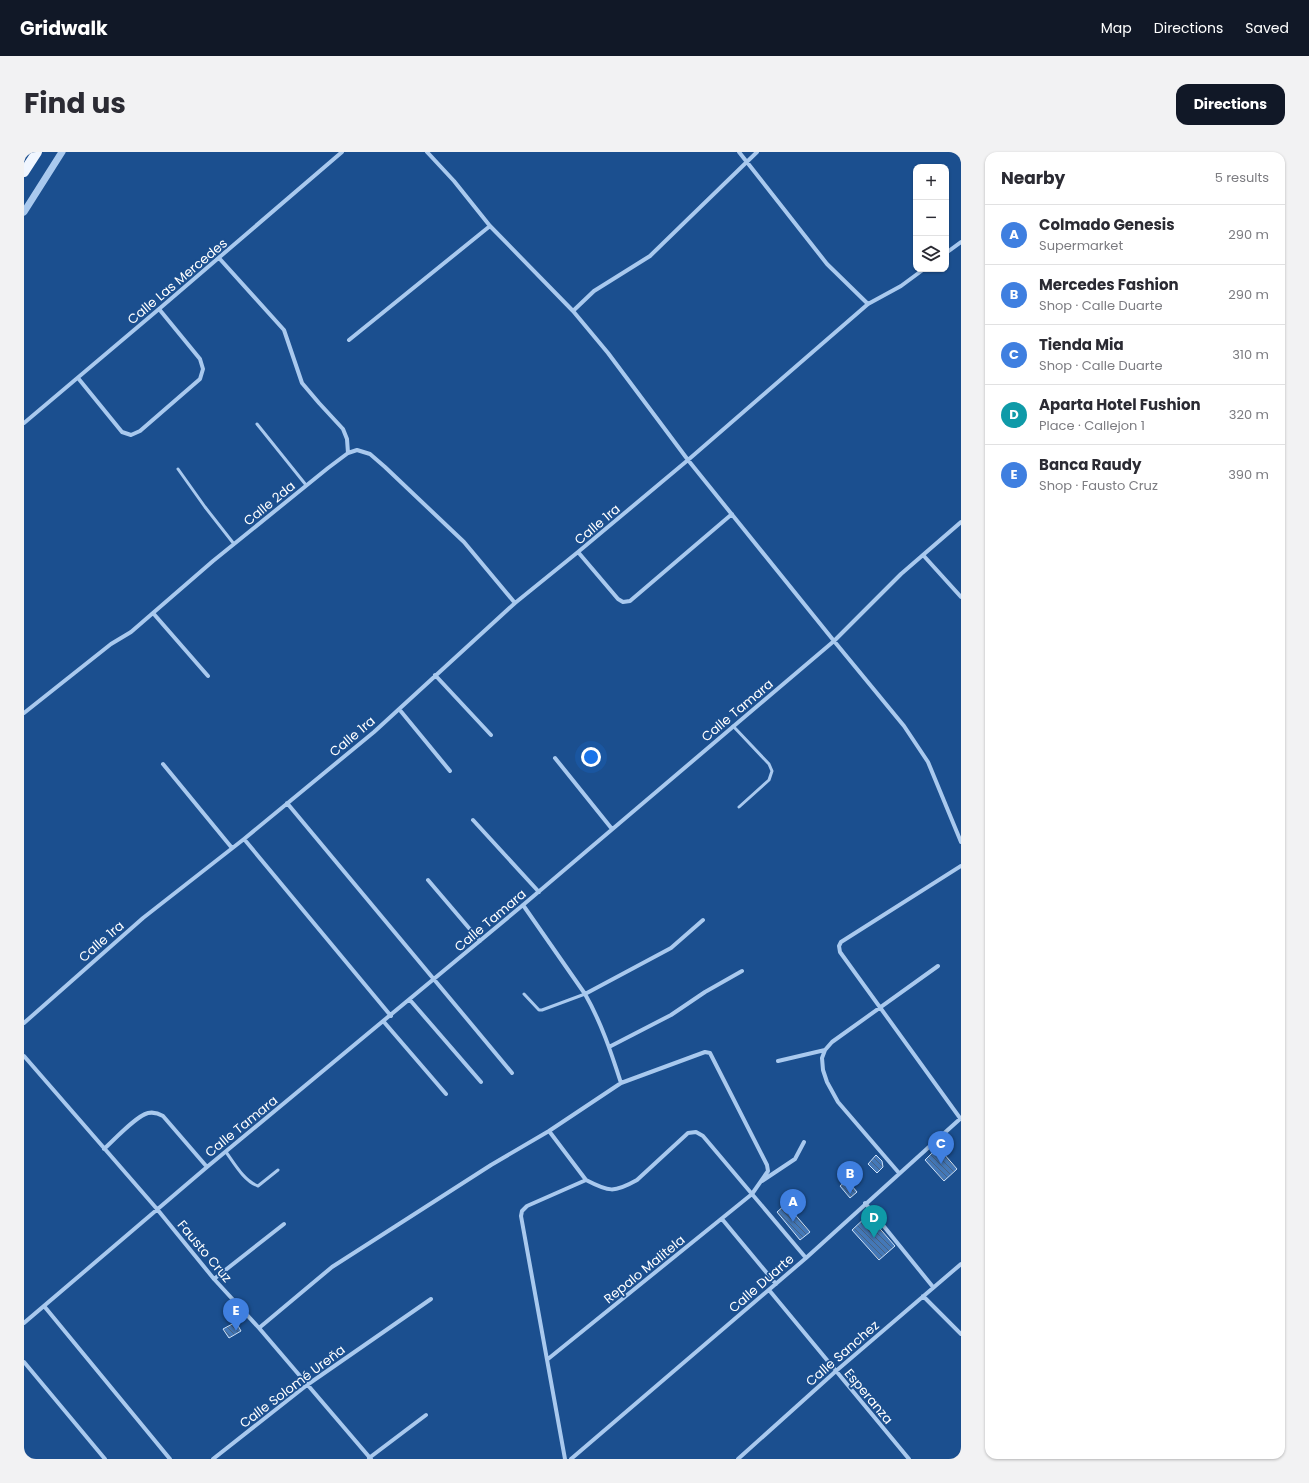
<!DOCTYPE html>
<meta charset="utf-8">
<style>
:root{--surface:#fff;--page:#f2f2f3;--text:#2b2b33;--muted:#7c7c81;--line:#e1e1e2;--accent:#111827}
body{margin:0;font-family:Poppins,sans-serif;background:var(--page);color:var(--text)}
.controls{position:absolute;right:12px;top:12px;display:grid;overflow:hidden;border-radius:8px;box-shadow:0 1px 3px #0004}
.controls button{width:36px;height:36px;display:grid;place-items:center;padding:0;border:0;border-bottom:1px solid var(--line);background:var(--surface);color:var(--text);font:20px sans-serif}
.you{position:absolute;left:567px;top:605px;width:14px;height:14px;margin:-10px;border:3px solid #fff;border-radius:50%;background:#1a73e8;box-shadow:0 0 0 6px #1a73e833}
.badge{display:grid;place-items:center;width:26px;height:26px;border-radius:50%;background:var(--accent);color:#fff;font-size:13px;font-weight:700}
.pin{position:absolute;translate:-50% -33px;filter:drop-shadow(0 1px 2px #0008)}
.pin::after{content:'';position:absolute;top:21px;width:14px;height:12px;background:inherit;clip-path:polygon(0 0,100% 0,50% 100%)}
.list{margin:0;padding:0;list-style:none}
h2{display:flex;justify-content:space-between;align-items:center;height:52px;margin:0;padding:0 16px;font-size:17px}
h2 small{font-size:13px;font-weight:400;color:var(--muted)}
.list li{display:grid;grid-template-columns:26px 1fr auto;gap:12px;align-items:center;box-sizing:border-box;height:60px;padding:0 16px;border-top:1px solid var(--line)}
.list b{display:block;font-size:15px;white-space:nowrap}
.list p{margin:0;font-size:13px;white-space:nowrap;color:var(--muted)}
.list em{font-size:13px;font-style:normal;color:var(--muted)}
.icon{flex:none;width:22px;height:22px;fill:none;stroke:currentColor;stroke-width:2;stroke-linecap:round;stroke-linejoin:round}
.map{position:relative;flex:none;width:937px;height:1307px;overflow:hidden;border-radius:12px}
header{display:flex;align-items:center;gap:24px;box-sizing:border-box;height:56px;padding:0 20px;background:var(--accent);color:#fff}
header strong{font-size:19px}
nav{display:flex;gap:22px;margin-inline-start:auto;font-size:14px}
.intro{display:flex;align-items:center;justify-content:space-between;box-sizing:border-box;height:96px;padding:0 24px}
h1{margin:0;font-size:28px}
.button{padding:10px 18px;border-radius:12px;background:var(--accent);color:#fff;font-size:14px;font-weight:700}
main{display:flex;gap:24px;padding:0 24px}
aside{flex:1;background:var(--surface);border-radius:12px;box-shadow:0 1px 3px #0004}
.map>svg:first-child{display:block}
.building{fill:url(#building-back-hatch);stroke:#cfe3fa}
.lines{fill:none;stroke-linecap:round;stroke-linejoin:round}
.service{stroke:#a9c9ee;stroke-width:3}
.minor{stroke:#a9c9ee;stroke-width:4}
.tertiary{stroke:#a9c9ee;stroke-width:7}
.primary{stroke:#f0f6ff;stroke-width:10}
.labels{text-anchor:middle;stroke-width:3.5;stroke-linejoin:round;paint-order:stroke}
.street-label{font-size:13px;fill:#fff;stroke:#1b4f8f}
</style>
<header>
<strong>Gridwalk</strong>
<nav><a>Map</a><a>Directions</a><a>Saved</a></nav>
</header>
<div class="intro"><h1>Find us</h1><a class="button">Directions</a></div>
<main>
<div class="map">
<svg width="937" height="1307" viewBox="0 0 937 1307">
<defs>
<pattern id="building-back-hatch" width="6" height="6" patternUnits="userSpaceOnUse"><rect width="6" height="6" fill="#4478b7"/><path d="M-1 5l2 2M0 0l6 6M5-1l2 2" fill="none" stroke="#486282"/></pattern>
</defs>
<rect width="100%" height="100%" fill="#1b4f8f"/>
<path class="building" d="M 914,995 L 933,1017 L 920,1029 L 901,1008 Z
M 852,1003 L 858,1009 L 859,1015 L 853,1021 L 844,1012 Z
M 823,1028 L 833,1040 L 826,1046 L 816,1034 Z
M 762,1052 L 786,1080 L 776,1088 L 753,1060 Z
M 844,1063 L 871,1094 L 855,1108 L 828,1078 Z
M 212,1170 L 217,1179 L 205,1186 L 199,1177 Z"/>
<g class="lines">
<path class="service" d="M 233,272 L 282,333
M 154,317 L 181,355 L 210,392
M 709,574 L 745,612 L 748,619 L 745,628 L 715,655
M 500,842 L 515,858 L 518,858 L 561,842
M 202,1000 C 210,1011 220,1029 234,1034 L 254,1018"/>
<path class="minor" d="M 403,0 L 430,29 L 466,74 L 549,159 L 584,201 L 664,308 L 810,489 L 880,574 L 904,610 L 937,690
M 715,0 L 803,112 L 844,152
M 935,0 L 937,4
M 922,101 L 937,90
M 195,106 L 260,178 L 278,231 L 295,251 L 319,277 L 323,287 L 324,301
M 549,159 L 570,139 L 626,104 L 733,0
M 325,188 L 466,74
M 54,226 L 98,280 L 107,283 L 116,279 L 176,227 L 179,217 L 176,207 L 135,157
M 0,271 L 135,157 L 318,0
M 554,400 L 594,447 L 599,450 L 606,449 L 708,362
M 899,403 L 937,445
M 129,461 L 184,524
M 411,523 L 467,583
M 375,557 L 426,619
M 0,561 L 87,492 L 107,480 L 189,409 L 304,316 L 324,301 L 333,298 L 346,302 L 361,315 L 440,390 L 491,451
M 531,606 L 588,677
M 139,612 L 208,696
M 263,651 L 488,921
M 449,668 L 515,740
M 220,687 L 367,864
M 404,728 L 456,789
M 499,753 L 561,842 C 577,870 587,900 597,931
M 561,842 L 647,796 L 679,768
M 386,848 L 457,930
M 360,870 L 422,942
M 0,871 L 119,766 L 220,687 L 350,580 L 491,451 L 554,400 L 664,308 L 844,152 L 877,134 L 900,117
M 585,895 L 647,863 L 681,840 L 718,819
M 0,904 L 133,1057 L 190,1127 L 235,1176 L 347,1307
M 754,909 L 801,898
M 936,966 L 816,800 L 815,794 L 817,790 L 937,714
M 525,979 L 562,1028
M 80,997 C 90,988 112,964 124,961 C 129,960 134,961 139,964 L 183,1015
M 875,1021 L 814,950 L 803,930 L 799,918 L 798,906 L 801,898 L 808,890 L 914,814
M 738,1029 L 771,1007 L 780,990
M 841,1051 L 909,1135
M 698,1067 L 752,1132
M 190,1127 L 260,1072
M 745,1138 L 885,1307
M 899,1144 L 937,1182
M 20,1154 L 146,1307
M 0,1171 L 183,1015 L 499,753 L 810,489 L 877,422 L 937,370
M 235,1176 L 308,1115 L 467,1013 L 525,979 L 597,931 L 681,900 L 686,901 L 743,1013 L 744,1019 L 728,1042 L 524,1207
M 0,1210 L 81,1307
M 345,1306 L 402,1263
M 189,1307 L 283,1233 L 407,1147
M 541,1307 L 497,1064 L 498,1059 L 503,1054 L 562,1028 C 585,1040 590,1041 613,1028 L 664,981 L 672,980 L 679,984 L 782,1106
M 547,1307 L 782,1106 L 937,966
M 714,1307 L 812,1219 L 937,1112"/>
<path class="tertiary" d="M 0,60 L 38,0"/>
<path class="primary" d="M 0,20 L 13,0"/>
</g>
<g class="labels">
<g class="street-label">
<text transform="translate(153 129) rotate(-40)" y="5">Calle Las Mercedes</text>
<text transform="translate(245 351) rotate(-39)" y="5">Calle 2da</text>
<text transform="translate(573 372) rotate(-40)" y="5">Calle 1ra</text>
<text transform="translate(713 558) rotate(-40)" y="5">Calle Tamara</text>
<text transform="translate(328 584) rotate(-40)" y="5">Calle 1ra</text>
<text transform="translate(466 768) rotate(-40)" y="5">Calle Tamara</text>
<text transform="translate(77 789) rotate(-41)" y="5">Calle 1ra</text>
<text transform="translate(217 974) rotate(-39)" y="5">Calle Tamara</text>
<text transform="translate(181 1099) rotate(50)" y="5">Fausto Cruz</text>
<text transform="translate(620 1117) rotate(-39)" y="5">Repalo Malitela</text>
<text transform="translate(737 1131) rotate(-41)" y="5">Calle Duarte</text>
<text transform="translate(818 1201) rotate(-41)" y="5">Calle Sanchez</text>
<text transform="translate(268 1234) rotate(-37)" y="5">Calle Solomé Ureña</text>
<text transform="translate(845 1244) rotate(50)" y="5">Esperanza</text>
</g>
</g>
</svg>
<div class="controls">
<button>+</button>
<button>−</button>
<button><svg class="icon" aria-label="layers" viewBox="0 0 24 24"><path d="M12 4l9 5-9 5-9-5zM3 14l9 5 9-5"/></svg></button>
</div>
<div class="you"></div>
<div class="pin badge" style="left:769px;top:1070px;background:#3f7fe0">A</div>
<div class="pin badge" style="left:826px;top:1042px;background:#3f7fe0">B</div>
<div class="pin badge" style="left:917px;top:1012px;background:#3f7fe0">C</div>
<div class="pin badge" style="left:850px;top:1086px;background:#0f9aa8">D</div>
<div class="pin badge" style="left:212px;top:1179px;background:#3f7fe0">E</div>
</div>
<aside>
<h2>Nearby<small>5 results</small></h2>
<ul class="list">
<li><span class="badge" style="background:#3f7fe0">A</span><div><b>Colmado Genesis</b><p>Supermarket</p></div><em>290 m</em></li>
<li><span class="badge" style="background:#3f7fe0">B</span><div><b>Mercedes Fashion</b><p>Shop · Calle Duarte</p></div><em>290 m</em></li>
<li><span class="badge" style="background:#3f7fe0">C</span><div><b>Tienda Mia</b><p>Shop · Calle Duarte</p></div><em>310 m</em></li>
<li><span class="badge" style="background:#0f9aa8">D</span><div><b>Aparta Hotel Fushion</b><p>Place · Callejon 1</p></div><em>320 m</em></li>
<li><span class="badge" style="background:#3f7fe0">E</span><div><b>Banca Raudy</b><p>Shop · Fausto Cruz</p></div><em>390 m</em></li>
</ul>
</aside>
</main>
